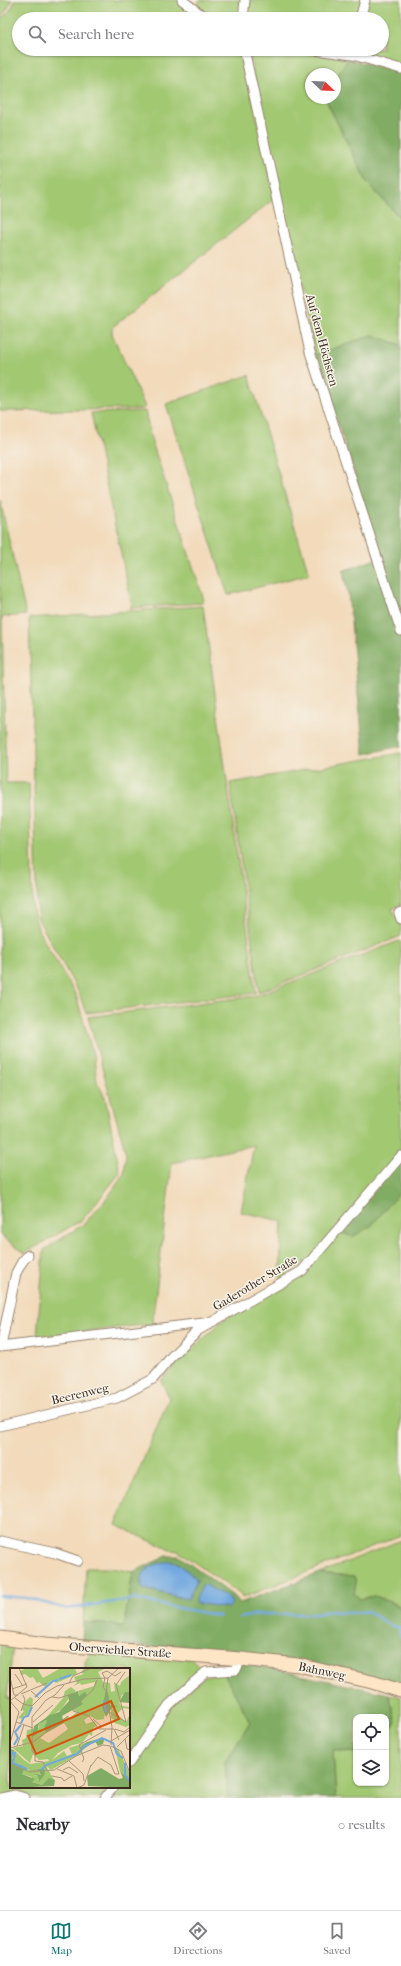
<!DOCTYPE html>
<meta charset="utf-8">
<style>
:root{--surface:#fff;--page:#f7f7f7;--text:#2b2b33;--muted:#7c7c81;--line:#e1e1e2;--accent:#0f766e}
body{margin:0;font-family:"IM FELL French Canon",serif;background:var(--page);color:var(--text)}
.controls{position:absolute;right:12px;bottom:12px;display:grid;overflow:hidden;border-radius:8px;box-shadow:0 1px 3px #0004}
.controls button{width:36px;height:36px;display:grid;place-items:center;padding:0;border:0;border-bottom:1px solid var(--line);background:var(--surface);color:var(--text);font:20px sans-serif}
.compass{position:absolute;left:305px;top:68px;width:36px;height:36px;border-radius:50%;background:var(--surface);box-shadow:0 1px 3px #0004;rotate:113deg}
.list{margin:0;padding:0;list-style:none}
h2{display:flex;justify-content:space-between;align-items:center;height:52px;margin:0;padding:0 16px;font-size:17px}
h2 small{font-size:13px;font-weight:400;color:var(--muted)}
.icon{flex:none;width:22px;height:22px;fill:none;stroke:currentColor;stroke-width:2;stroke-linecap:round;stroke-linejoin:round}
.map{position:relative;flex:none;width:401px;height:1798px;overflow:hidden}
.search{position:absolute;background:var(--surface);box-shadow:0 1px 3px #0004;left:12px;right:12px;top:12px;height:44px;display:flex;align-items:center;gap:10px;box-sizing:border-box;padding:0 14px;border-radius:22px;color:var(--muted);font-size:15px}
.sheet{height:112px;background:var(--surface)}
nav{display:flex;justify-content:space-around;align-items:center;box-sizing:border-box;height:56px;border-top:1px solid var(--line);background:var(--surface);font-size:11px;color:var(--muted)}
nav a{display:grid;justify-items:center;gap:2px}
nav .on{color:var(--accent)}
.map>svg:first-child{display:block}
.green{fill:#a2c872;stroke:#6e7948}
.forest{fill:#81ac64;stroke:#5e6b41;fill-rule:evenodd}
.water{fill:#72a8e0;stroke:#56697f}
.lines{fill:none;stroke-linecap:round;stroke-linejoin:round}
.stream{stroke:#72a8e0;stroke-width:2.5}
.minor-casing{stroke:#96826c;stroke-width:11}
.secondary-casing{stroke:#96826c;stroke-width:15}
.minor{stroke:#fff;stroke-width:9}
.secondary{stroke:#fde5c5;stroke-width:13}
.labels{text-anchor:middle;stroke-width:3;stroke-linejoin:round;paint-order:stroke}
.street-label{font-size:12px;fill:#3b2a1e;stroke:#f7f3e8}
.inset-river{fill:none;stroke:#72a8e0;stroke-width:2}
.inset-road{fill:none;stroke:#a9947c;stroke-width:1}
.view{fill:#d7540e;fill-opacity:0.15;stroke:#d7540e;stroke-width:2}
.inset-edge{fill:none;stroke:#3b2a1e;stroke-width:2}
</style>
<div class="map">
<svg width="401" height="1798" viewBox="0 0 401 1798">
<rect width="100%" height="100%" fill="#f7f3e8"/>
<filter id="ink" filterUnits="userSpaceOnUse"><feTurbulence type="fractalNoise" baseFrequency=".025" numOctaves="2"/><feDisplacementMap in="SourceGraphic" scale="8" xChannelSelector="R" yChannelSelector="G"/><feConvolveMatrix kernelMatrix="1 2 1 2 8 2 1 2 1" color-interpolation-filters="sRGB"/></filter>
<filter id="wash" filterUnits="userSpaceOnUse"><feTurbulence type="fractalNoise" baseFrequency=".012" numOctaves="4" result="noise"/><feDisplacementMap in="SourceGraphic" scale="16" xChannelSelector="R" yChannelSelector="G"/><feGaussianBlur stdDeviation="0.9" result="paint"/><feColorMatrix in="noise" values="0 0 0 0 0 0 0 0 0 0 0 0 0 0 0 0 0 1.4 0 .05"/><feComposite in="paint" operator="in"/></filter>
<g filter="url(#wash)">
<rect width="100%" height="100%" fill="#f2daba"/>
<path class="green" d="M 0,0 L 12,0 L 6,11 L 0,16 Z
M 15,0 L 177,0 L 204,19 L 19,19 L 19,49 L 241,49 L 275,198 L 115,325 L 112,330 L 112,334 L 145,407 L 141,409 L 0,411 L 0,18 C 8,14 12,9 15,0 Z
M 199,0 L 243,0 L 241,19 L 213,19 L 198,9 Z
M 247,0 L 362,0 L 358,19 L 245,19 Z
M 367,0 L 401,0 L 401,67 L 356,54 L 357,49 L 382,49 L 382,19 L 363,19 Z
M 248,49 L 281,49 L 348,59 L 335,79 L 335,74 L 311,74 L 311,98 L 325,98 L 368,184 L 401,219 L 401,345 L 373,335 L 315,355 Z
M 249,375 L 309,574 L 228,595 L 166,404 Z
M 145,411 L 151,439 L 204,600 L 200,603 L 130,608 L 132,605 L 91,413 Z
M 0,500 L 26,615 L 2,617 L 6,783 L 29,783 L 33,911 L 39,932 L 76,995 L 94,1058 L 97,1082 L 105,1097 L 120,1173 L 82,1220 L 25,1253 L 0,1235 Z
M 203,606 L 256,993 L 86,1013 L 79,993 L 38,919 L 29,618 Z
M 401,753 L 401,904 L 392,909 L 401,926 L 401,936 L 259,992 L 230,783 Z
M 399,941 L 401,942 L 401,1151 L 310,1258 L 282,1279 L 280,1278 L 282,1221 L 241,1212 L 254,1145 L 172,1163 L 152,1324 L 37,1337 L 44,1250 L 84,1224 L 108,1197 L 124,1174 L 126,1153 L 88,1017 L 255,996 Z
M 401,1191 L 401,1535 L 242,1598 L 241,1595 L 178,1551 L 170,1550 L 116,1525 L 169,1398 L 161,1380 L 223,1320 L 285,1285 L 340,1232 L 393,1200 Z
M 401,1540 L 401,1610 L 398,1605 L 374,1596 L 360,1599 L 354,1594 L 356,1582 L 354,1576 L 320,1573 Z
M 86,1568 L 111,1568 L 133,1572 L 124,1626 L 83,1622 Z
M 0,1643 L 13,1646 L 7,1698 L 11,1699 L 11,1787 L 111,1787 L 101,1798 L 31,1798 L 18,1794 L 0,1796 Z
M 90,1653 L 193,1659 L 201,1668 L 170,1700 L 129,1761 L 129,1669 L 85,1669 L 85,1662 Z
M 224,1673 L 250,1722 L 225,1762 L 228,1798 L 109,1798 L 115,1787 L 129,1787 L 129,1767 L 167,1711 L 205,1676 Z
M 389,1694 L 401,1697 L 401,1798 L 336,1798 L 333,1750 L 356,1753 L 356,1783 L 386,1783 L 386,1735 L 396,1722 Z"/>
<path class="forest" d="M 348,59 L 401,72 L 401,219 L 368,184 L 325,98 L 335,98 L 335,79 Z
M 373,335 L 401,345 L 401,746 L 364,754 L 348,593 L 343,571 L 376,559 L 355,475 L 315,355 Z
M 401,1160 L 401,1191 L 372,1225 L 353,1237 L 340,1232 Z
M 167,1556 L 179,1556 L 236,1598 L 240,1603 L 320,1573 L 354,1576 L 356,1582 L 354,1594 L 360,1599 L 374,1596 L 398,1605 L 401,1610 L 401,1684 L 309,1662 L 82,1641 L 83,1622 L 124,1626 L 133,1572 ZM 178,1563 L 197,1579 L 188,1599 L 144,1589 Z
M 244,1663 L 389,1694 L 396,1722 L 386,1735 L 386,1717 L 356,1717 L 356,1753 L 333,1750 L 336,1798 L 228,1798 L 225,1762 L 250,1722 L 224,1673 Z"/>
<path class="water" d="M 172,1561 L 178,1563 L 197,1579 L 188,1599 L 144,1589 L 141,1584 C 142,1566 156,1563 172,1561 Z
M 204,1584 L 227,1597 L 232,1603 L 228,1608 L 195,1603 L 196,1597 Z"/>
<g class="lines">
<path class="stream" d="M 0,1596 L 26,1598 L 67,1609 L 133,1599 L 220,1616
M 240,1618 L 259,1614 L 317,1614 L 329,1611 L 353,1613 L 368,1611 L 391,1626 L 399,1627 L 401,1637"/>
</g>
</g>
<g filter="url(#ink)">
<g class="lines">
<defs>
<path id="minor" d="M 182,0 L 207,19
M 243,19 L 245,0
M 360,19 L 365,0
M 244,49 L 310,352 L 401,631
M 308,49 L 353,55 L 401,69
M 401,912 L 399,913 L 401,919
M 1,1346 L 16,1273 L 22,1262 L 28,1255
M 0,1347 L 212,1322 L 302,1271 L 401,1156
M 0,1426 L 117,1398 L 153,1379 L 171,1357 L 197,1331 L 209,1324
M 0,1541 L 55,1553 L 78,1561
M 129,1763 L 169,1705 L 193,1683 L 206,1672 L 236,1670 L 241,1659
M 1,1798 L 15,1795 L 25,1798
M 105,1798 L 113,1787"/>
<path id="secondary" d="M 0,1638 L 46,1644 L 241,1659 L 298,1665 L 372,1682 L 401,1691"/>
</defs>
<use href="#minor" class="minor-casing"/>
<use href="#secondary" class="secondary-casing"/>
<use href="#minor" class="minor"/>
<use href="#secondary" class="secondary"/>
</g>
</g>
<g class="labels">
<g class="street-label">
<text transform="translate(322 340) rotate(75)" y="4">Auf dem Höchsten</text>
<text transform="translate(255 1283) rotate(-31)" y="4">Gaderother Straße</text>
<text transform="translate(80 1394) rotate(-13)" y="4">Beerenweg</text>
<text transform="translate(120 1650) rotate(4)" y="4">Oberwiehler Straße</text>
<text transform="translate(322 1671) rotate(12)" y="4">Bahnweg</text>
</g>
</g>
<g transform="translate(10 1668)">
<rect width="120" height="120" fill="#f2daba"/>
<path d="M 17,0 L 32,0 L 28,2 L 33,10 L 51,0 L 65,0 L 67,6 L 46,15 L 42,12 L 35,19 L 29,14 L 27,15 L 23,9 L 20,10 L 15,6 L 11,7 L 10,3 ZM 74,0 L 96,0 L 88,4 L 93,14 L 100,15 L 101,24 L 105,23 L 104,14 L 110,18 L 111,14 L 120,7 L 120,24 L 112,27 L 109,34 L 111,38 L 120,39 L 120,41 L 113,40 L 107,46 L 116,54 L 120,46 L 120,57 L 116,59 L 102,54 L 104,52 L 101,50 L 101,41 L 105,41 L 98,34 L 98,19 L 92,39 L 95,44 L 94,51 L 87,52 L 80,48 L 74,52 L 76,56 L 84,53 L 87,58 L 83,60 L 82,68 L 79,66 L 72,75 L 62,77 L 48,85 L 42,92 L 54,83 L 57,88 L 62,86 L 59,80 L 78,74 L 71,85 L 41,102 L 36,98 L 44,112 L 32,117 L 22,114 L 22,109 L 12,106 L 14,102 L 29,104 L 31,107 L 23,107 L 29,108 L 28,113 L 35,106 L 33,100 L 21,103 L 6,97 L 2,89 L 4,82 L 14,92 L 20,96 L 39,93 L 38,91 L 29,92 L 23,86 L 20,95 L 3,80 L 13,78 L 12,72 L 16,70 L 17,62 L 29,60 L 29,55 L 36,52 L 38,54 L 34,59 L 36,65 L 30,70 L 39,75 L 58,61 L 52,52 L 58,48 L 60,50 L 67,44 L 63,42 L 71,33 L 68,23 L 84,18 L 85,14 L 71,17 L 70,15 L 63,18 L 67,15 L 64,9 L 74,6 L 71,5 ZM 61,19 L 66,23 L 60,28 L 52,41 L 35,51 L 53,30 L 55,23 ZM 20,29 L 23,31 L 22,41 L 17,49 L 14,47 L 13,51 L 8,50 L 14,43 L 12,42 L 13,36 ZM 105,79 L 108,81 L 120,106 L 120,114 L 110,103 Z" fill="#a2c872"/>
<path d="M 97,19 L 100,37 L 108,38 L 101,41 L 96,49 L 92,39 ZM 68,23 L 69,28 L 75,24 L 77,27 L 71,33 L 73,36 L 52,48 L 54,55 L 36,65 L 34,59 L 37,54 L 36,52 L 31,55 L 29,55 L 27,66 L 22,69 L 24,58 L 40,47 L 49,44 L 59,33 L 58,27 ZM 115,24 L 120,24 L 120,35 L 109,34 ZM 92,70 L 94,72 L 93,76 L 88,78 L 85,73 L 71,83 L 70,80 L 77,74 ZM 0,81 L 4,82 L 2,90 L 6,97 L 11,97 L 19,103 L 34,100 L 35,106 L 29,114 L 28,108 L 23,106 L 31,107 L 29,103 L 14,102 L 12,106 L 25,111 L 22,114 L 32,117 L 39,110 L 45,112 L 44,118 L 0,120 ZM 91,100 L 109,111 L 113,110 L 110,103 L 120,113 L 120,120 L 78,118 L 77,108 Z" fill="#81ac64"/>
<path class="inset-river" d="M 49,11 L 61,7M 25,29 L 43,13 L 48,12M 94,32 L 96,44M 11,55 L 14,49 L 18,48 L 22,39M 4,77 L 8,70 L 5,64 L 11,57M 0,81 L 2,86 L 5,85 L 3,95 L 17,101M 115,95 L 115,107 L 120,113M 31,102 L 36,97 L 67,86 L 75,78 L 92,70 L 103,75 L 107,86 L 113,90"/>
<path class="inset-road" d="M 5,6 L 13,18M 0,9 L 4,27 L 8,27M 95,10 L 92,5 L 97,3 L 105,8 L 111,4M 95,10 L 93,19 L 96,23M 59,15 L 63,8 L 81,0M 2,21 L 17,16M 21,23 L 30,31M 11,26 L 37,15M 42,29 L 49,30 L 62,26 L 63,43 L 79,48 L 89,61 L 104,61M 5,30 L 13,36 L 22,38 L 35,25 L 47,18 L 74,11 L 98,10M 63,40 L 83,22 L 87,12M 11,43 L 15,32 L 13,27M 99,44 L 116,54 L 106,17 L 115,4M 83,51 L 92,59M 6,54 L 23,60M 23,54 L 43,37M 104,61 L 109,72M 105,61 L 114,64 L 120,59M 115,71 L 117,81 L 120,82M 101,73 L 120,62M 0,75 L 9,44 L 0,33 L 17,19 L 9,0M 101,77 L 102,59 L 96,25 L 98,10 L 109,0M 7,78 L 14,57M 101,78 L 111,83 L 120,105M 107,79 L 120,66M 0,80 L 23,74 L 58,48M 0,93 L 5,98 L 20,104 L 44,102 L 66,88 L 93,77 L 100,78M 59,93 L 73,106 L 74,113M 72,94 L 74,91 L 69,77 L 96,62M 81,98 L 88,89 L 101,97 L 105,106 L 109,106 L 100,78M 47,101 L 64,108 L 67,120M 53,102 L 59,99 L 68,105M 37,103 L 33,94 L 25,93 L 25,87 L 22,83 L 22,49 L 36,32 L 45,27 L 54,17M 42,108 L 52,110 L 54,113 L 62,108M 67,120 L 74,117 L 81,97"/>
<path class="view" d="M 101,33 L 109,51 L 26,86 L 18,68 Z"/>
<rect width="120" height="120" class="inset-edge"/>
</g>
</svg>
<div class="controls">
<button><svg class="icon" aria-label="locate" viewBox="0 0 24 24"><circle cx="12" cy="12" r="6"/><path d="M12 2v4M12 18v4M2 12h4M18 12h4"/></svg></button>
<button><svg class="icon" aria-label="layers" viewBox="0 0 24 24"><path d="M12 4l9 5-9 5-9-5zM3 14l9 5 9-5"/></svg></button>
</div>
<svg class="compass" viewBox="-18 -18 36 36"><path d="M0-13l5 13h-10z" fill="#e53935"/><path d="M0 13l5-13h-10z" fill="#7c7c81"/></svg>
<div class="search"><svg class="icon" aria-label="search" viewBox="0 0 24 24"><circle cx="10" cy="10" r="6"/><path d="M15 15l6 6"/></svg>Search here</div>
</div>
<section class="sheet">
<h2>Nearby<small>0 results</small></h2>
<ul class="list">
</ul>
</section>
<nav>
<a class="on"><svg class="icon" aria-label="map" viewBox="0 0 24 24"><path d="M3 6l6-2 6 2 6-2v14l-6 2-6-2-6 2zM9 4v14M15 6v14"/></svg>Map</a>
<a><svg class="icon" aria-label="directions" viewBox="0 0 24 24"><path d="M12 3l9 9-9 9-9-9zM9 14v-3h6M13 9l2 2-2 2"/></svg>Directions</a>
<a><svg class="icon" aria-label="saved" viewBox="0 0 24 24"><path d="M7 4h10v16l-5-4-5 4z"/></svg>Saved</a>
</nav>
